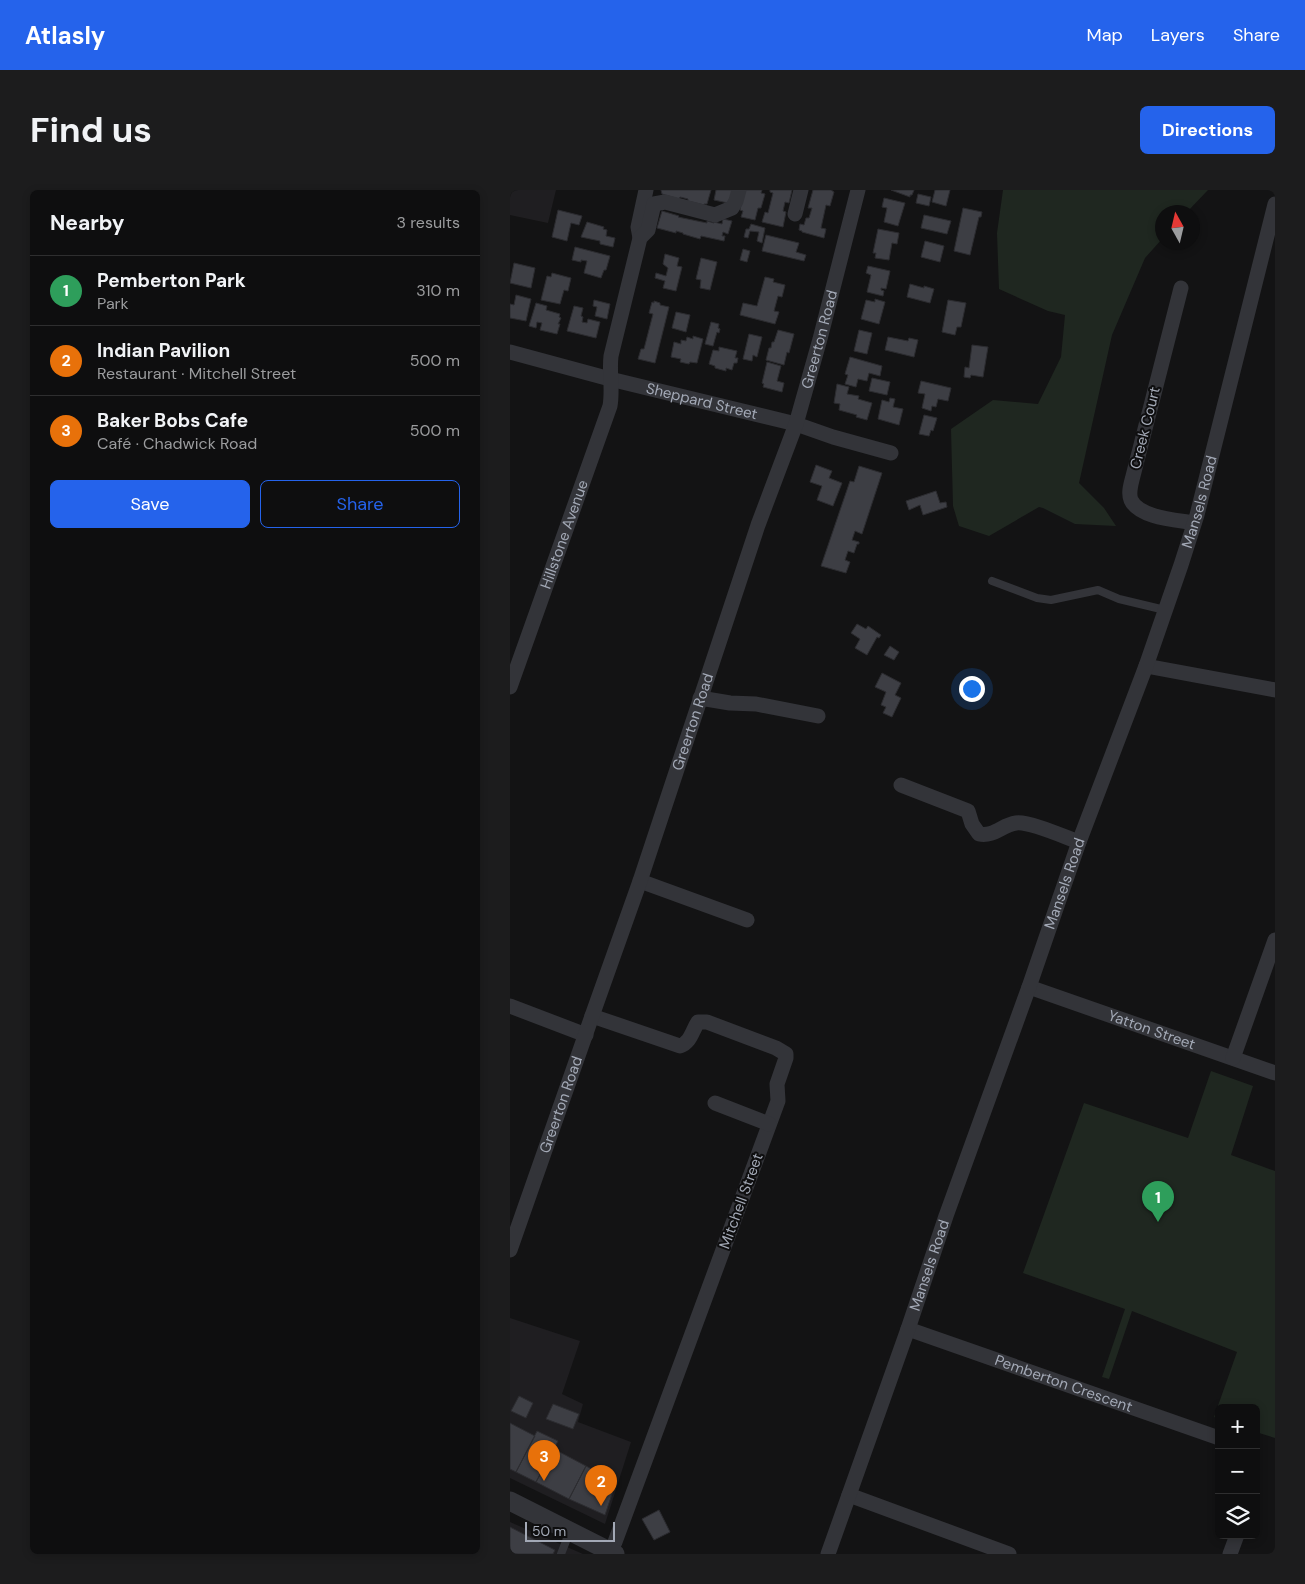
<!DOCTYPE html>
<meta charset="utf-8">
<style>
:root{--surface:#0e0e0f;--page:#1c1c1d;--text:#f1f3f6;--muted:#9b9c9e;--line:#2e2e2f;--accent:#2563eb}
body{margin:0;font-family:"DM Sans",sans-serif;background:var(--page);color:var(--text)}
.controls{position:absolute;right:15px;bottom:15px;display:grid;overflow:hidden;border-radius:8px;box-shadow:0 2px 8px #0003}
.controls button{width:45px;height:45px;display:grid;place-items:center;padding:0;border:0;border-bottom:1px solid var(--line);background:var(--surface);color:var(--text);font:25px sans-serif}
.compass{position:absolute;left:645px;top:15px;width:45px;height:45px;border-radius:50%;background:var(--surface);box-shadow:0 2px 8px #0003;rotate:352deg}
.scale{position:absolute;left:15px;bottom:12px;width:90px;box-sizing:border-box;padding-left:5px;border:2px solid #a3a9b6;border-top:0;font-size:14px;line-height:18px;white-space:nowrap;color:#a3a9b6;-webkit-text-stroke:4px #0e0e0f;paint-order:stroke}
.you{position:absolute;left:461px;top:498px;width:18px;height:18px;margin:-12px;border:4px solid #fff;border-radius:50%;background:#1a73e8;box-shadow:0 0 0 8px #1a73e833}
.badge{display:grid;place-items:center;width:32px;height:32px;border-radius:50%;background:var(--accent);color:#fff;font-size:16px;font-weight:700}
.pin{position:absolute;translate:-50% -41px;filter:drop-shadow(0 1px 2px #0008)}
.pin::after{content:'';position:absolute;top:26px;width:18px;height:15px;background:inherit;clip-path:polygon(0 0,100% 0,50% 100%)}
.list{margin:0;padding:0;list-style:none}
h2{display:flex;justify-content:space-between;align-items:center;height:65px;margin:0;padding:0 20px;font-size:21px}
h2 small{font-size:16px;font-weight:400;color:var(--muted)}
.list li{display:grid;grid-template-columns:32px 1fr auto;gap:15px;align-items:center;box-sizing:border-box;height:70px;padding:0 20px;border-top:1px solid var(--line)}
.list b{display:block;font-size:19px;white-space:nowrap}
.list p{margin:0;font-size:16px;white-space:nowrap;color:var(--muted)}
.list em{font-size:16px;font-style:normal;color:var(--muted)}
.actions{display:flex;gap:10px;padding:15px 20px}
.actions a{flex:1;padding:11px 0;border:1px solid var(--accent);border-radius:8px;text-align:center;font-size:18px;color:var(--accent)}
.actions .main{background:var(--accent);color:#fff}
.icon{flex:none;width:28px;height:28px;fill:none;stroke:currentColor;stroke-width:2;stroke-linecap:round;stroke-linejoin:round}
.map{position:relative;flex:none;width:765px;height:1364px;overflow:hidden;border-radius:8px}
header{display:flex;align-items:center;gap:30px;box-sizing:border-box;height:70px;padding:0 25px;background:var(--accent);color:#fff}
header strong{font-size:24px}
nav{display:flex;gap:28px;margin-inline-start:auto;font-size:18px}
.intro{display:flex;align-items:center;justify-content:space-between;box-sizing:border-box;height:120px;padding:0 30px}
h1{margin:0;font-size:35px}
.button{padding:12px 22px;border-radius:8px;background:var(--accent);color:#fff;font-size:18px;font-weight:700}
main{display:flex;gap:30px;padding:0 30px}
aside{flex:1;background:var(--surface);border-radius:8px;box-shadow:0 2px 8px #0003}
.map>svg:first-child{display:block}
.built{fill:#1f1e21}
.green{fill:#1f2720}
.building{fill:#3d3e44;stroke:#2c2c30}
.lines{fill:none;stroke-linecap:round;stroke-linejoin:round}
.service{stroke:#333439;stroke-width:8}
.minor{stroke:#333439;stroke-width:15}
.tertiary{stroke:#333439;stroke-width:19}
.labels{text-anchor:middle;stroke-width:4;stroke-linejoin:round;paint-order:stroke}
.street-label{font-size:15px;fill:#a3a9b6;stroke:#0e0e0f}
</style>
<header>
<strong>Atlasly</strong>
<nav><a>Map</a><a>Layers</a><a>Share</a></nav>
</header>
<div class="intro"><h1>Find us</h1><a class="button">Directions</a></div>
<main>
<aside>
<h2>Nearby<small>3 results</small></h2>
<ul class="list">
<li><span class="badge" style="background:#2e9e5b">1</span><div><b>Pemberton Park</b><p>Park</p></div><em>310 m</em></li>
<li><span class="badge" style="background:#e8710a">2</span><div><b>Indian Pavilion</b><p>Restaurant · Mitchell Street</p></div><em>500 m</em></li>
<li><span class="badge" style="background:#e8710a">3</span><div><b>Baker Bobs Cafe</b><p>Café · Chadwick Road</p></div><em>500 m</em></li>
</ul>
<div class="actions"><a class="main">Save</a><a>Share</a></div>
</aside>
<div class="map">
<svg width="765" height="1364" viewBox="0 0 765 1364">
<rect width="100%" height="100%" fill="#131314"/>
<path class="built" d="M 0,0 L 46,0 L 38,33 L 0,25 Z
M 0,1128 L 70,1151 L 52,1204 L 73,1214 L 68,1232 L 121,1252 L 95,1334 L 0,1288 Z
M 0,1332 L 73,1364 L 0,1364 Z"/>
<path class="green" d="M 493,0 L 698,0 L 677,22 L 652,22 L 652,49 L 635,68 L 602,145 L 569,293 L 594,318 L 606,336 L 565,334 L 533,318 L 529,317 L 479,346 L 449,336 L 443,316 L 441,239 L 483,210 L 528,214 L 551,167 L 555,125 L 538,121 L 489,99 L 487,43 Z
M 701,881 L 743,896 L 721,965 L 765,981 L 765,1248 L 746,1242 L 746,1218 L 709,1218 L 709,1229 L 704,1227 L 727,1162 L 622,1121 L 599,1189 L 592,1187 L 615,1119 L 513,1083 L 574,913 L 678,948 Z"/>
<path class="building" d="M 151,0 L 201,0 L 197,14 L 194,14 L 194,15 L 178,11 L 178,9 L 170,7 L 169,9 L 152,4 Z
M 206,0 L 223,0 L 218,13 L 204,10 Z
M 234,0 L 252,0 L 251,3 L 255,4 L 251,18 L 248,18 L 245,30 L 231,27 L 233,21 L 230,20 Z
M 260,0 L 282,0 L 279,13 L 275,12 L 273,21 L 276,22 L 273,37 L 252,32 L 255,22 L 258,23 L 263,3 L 260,2 Z
M 303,0 L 321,0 L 324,2 L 320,16 L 316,15 L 311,38 L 316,39 L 314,48 L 292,42 L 292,41 L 289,40 L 290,34 L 294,35 L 296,28 L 299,28 L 302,18 L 298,18 Z
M 381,0 L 404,0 L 402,5 L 400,5 L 400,7 Z
M 425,0 L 440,0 L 436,16 L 422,12 Z
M 408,4 L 421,7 L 419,16 L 406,13 Z
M 374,8 L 395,13 L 388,36 L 374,32 L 377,18 L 372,17 Z
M 453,18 L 472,22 L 471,27 L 469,27 L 460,65 L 444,61 Z
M 48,20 L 72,26 L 69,35 L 61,33 L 57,51 L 42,47 Z
M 152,21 L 169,26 L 168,27 L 197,33 L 197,31 L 204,33 L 204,32 L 212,34 L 213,29 L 222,31 L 218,44 L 213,42 L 212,46 L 215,46 L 214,51 L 191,46 L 190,49 L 173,44 L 173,43 L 166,41 L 166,43 L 147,38 Z
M 414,25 L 441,31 L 437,44 L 411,38 Z
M 77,32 L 94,37 L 93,39 L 97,40 L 96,46 L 105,48 L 103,57 L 90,54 L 90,51 L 71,47 Z
M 241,34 L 255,38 L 252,53 L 247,51 L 249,42 L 240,41 L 238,48 L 234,47 L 236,39 L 239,39 Z
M 368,39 L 389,43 L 387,54 L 382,53 L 379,70 L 365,68 L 366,63 L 363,63 Z
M 256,45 L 289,53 L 286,62 L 296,65 L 294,71 L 252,61 Z
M 415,51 L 434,56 L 430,72 L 411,67 Z
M 65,57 L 100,66 L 96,80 L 94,80 L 91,88 L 74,83 L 77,71 L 71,70 L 71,72 L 62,70 Z
M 233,59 L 240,61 L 237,72 L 230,70 Z
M 155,64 L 169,68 L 167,76 L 172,77 L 166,101 L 153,98 L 155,91 L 145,88 L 146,83 L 156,86 L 158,78 L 153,74 Z
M 191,68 L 207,72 L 200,100 L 190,98 L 191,90 L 186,89 Z
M 4,73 L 25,78 L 21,98 L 0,93 Z
M 358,76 L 380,81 L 376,99 L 371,98 L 371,100 L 374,101 L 373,106 L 357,102 L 361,85 L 356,83 Z
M 42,83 L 61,88 L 58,101 L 54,100 L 50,114 L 31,110 L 37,86 L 41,87 Z
M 255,87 L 264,89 L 263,92 L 275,95 L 272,107 L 268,106 L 264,121 L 269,122 L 265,134 L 230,125 L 233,113 L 247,116 Z
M 400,94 L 414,98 L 414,96 L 424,99 L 420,113 L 397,107 Z
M 6,105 L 21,109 L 16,131 L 0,128 L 0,114 L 4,115 Z
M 365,109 L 375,112 L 369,134 L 351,129 L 356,110 L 365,112 Z
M 84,110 L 100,114 L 97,129 L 85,126 L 87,117 L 83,116 Z
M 438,110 L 456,113 L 451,137 L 447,137 L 445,145 L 432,142 Z
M 144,111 L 150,113 L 150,115 L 159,117 L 145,173 L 128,169 L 131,159 L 134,159 L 143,124 L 139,123 L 142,112 L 144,113 Z
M 26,113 L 37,116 L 36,120 L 50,124 L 49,127 L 51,128 L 48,134 L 50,134 L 47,144 L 30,140 L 32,133 L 27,132 L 26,138 L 19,136 Z
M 64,116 L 73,118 L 71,126 L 73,127 L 72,132 L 77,133 L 78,129 L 90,132 L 86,148 L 57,141 Z
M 166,122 L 180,125 L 176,142 L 162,138 Z
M 201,132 L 209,134 L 208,138 L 210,139 L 209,143 L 207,142 L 203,156 L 195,154 Z
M 268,140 L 284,144 L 279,163 L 277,162 L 274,175 L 256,170 L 259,158 L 261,158 L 262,152 L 264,152 Z
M 349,140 L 362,143 L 357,164 L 344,161 Z
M 239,144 L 252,147 L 247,167 L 243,165 L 242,171 L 233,169 Z
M 183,146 L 193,149 L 187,173 L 180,172 L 179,174 L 170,172 L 171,169 L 161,167 L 164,152 L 171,154 L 171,150 L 176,151 L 177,147 L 183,149 Z
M 378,147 L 398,151 L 399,148 L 408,150 L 404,167 L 375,160 Z
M 462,155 L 478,157 L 473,187 L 461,185 L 460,188 L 454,187 L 455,177 L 459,178 Z
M 209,157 L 227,161 L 225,168 L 228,168 L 227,173 L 224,173 L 222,180 L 216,178 L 216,181 L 205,178 L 205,176 L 199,174 L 203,160 L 209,161 Z
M 340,167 L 372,176 L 370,186 L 359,183 L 357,191 L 348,189 L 346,197 L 335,194 L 338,185 L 335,184 Z
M 257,172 L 271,176 L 267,191 L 274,193 L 272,202 L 253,197 L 254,194 L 252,193 Z
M 362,188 L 380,192 L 377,205 L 359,201 Z
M 411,191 L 441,198 L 438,211 L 428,209 L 426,217 L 422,216 L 421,221 L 412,218 L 415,204 L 408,203 Z
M 327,194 L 339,197 L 337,204 L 349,206 L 348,209 L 362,213 L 357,230 L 346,227 L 347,225 L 329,220 L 330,214 L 324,213 Z
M 380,208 L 385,209 L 383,217 L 393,219 L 389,235 L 368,229 L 372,210 L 379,212 Z
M 414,225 L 427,228 L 423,241 L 421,240 L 419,246 L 409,244 Z
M 306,275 L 322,281 L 319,288 L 332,293 L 323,316 L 307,310 L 312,296 L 300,292 Z
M 349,276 L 372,283 L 352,344 L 345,341 L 342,350 L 349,352 L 349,354 L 347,354 L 344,363 L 338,361 L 335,370 L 340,372 L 336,383 L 311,376 L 340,291 L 344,292 Z
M 426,301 L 430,313 L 436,312 L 437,317 L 413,325 L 410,315 L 399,320 L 396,311 Z
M 347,434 L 356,439 L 358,436 L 371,445 L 369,448 L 367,447 L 357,465 L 345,458 L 350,449 L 341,443 Z
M 380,456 L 389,462 L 384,470 L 374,465 Z
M 372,483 L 391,493 L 385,505 L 391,508 L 382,527 L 373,523 L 376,517 L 371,515 L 376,502 L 365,497 Z
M 9,1206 L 23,1213 L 16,1228 L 1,1221 Z
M 43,1214 L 69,1224 L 63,1239 L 36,1229 Z
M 0,1233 L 25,1246 L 6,1282 L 0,1279 Z
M 27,1241 L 48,1251 L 26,1292 L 6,1282 Z
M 44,1259 L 76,1276 L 59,1309 L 26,1292 Z
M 76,1276 L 106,1292 L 95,1325 L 59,1309 Z
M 149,1320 L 160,1342 L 144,1350 L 132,1329 Z
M 0,1337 L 45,1360 L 43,1364 L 0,1364 Z"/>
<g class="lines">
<path class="service" d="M 482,391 L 527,408 L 541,410 L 588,400 L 609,409 L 655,420
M 51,1364 L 60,1341"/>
<g class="minor">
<path d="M 285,24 L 291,0"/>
<path d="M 130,48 L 128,37 L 136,0"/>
<path d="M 671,98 L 623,286 C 621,294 618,303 621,310 C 629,328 668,330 684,333"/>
<path id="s1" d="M 0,162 L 100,189 L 286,234 L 323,247 L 381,263"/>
<path d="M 636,476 L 765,500"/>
<path id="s2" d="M 0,497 L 100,216 C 103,199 99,183 101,166 L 130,48 L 138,40 L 144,14 L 155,12 L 205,25 L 222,18 L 226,11 L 229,0"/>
<path d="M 190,508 L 220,513 L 246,514 L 308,526"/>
<path d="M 391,595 L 458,621 L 462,634 L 469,644 C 484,647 492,635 506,633 C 519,631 555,647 569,652"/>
<path d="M 130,691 L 237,730"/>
<path id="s3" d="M 519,797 L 765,883"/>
<path d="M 0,816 L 76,845"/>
<path d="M 82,826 L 170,856 C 181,852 182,841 188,832 L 197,832 L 266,858 L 276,864 L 276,868 L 267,894 L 268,911 L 105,1352 L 100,1362"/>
<path d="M 723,868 L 765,750"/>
<path d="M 205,913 L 259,934"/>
<path id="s4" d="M 0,1060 L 82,826 L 130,691 L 248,335 L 286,234 L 310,149 L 348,0"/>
<path id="s5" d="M 398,1139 L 709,1248"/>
<path d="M 339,1305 L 499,1364"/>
<path id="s6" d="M 318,1364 L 398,1139 L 436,1026 L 519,797 L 569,652 L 636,476 L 671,375 L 687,325 L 765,14"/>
<path d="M 720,1364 L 727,1345"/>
</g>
<path class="tertiary" d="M 0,1311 L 105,1364"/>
</g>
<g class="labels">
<g class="street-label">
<text dy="5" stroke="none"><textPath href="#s4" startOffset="962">Greerton Road</textPath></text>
<text dy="5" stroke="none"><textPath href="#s1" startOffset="198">Sheppard Street</textPath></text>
<text transform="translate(635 238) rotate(-76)" y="5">Creek Court</text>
<text dy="5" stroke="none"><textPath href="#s6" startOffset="1116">Mansels Road</textPath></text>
<text dy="5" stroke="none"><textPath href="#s2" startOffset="162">Hillstone Avenue</textPath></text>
<text dy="5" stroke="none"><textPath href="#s4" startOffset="559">Greerton Road</textPath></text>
<text dy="5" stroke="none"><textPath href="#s6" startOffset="711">Mansels Road</textPath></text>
<text dy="5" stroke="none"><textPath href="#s3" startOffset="130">Yatton Street</textPath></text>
<text dy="5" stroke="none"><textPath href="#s4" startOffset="154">Greerton Road</textPath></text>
<text transform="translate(231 1011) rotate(-70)" y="5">Mitchell Street</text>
<text dy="5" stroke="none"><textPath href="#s6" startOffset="306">Mansels Road</textPath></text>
<text dy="5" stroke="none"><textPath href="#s5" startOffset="165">Pemberton Crescent</textPath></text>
</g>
</g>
</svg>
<div class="controls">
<button>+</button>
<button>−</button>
<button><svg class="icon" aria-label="layers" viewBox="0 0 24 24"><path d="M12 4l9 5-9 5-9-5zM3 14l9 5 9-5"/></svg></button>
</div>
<svg class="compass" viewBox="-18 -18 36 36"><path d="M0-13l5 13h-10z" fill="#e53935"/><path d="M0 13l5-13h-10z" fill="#9b9c9e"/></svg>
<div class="scale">50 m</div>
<div class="you"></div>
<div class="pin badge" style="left:648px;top:1032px;background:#2e9e5b">1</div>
<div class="pin badge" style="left:91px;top:1316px;background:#e8710a">2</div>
<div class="pin badge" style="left:34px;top:1291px;background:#e8710a">3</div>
</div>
</main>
